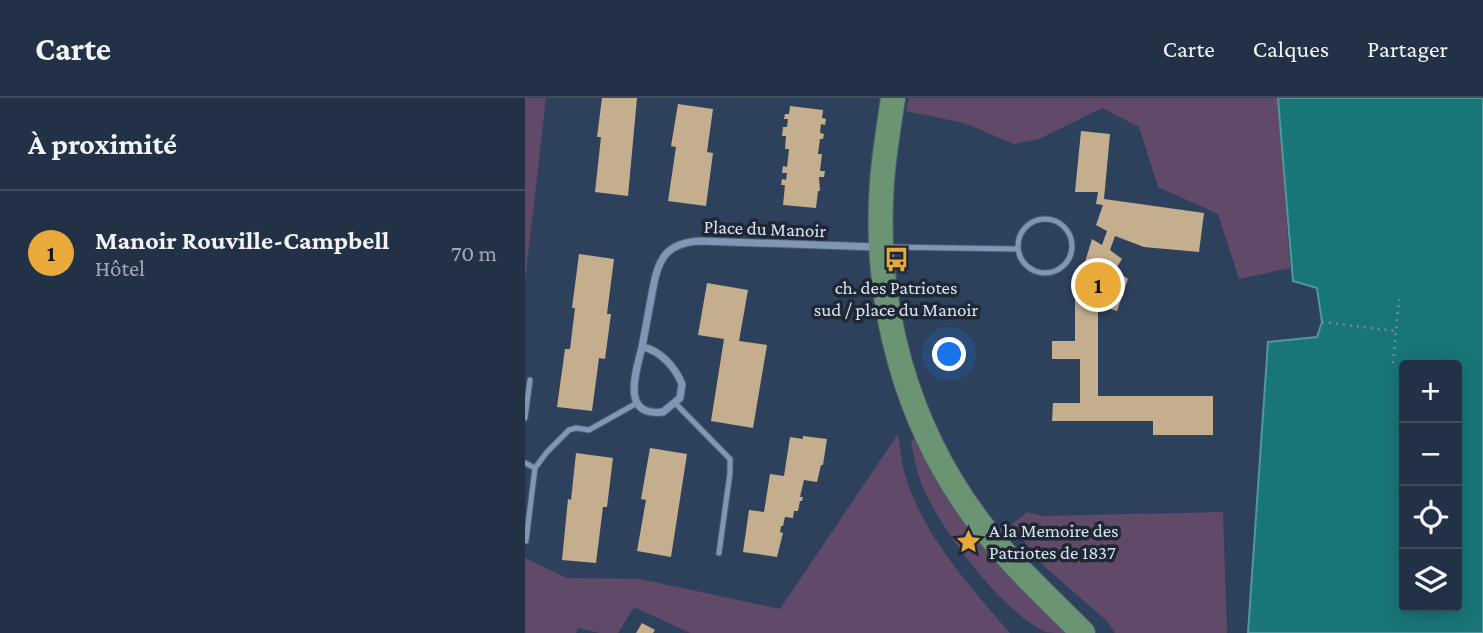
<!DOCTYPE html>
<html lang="fr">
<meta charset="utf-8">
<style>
:root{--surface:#223145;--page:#2a394c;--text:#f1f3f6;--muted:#a2a9b3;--line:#3f4c5e;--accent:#eaaa39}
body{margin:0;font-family:"Crimson Pro",serif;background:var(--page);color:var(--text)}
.controls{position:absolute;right:21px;bottom:21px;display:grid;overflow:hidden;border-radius:7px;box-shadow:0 4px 18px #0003}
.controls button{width:63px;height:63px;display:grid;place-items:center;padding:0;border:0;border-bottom:2px solid var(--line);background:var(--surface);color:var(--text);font:35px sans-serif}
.you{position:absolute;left:425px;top:257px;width:24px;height:24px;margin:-18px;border:5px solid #fff;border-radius:50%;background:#1a73e8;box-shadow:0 0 0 10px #1a73e833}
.badge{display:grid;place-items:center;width:46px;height:46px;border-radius:50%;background:var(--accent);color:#111;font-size:23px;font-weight:700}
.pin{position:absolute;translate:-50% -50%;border:4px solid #fff;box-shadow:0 2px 7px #0006}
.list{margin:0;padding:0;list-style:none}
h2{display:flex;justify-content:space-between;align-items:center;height:91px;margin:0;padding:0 28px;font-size:30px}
h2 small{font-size:23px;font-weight:400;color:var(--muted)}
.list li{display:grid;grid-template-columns:46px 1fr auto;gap:21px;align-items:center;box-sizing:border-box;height:126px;padding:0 28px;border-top:2px solid var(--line)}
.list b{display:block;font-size:26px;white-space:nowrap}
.list p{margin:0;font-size:23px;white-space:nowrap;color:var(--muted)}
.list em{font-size:23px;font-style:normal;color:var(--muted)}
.icon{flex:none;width:38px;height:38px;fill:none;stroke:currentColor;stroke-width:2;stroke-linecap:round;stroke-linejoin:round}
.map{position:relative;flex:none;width:958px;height:535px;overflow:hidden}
header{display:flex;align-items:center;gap:42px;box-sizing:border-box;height:98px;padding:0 35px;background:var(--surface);border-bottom:2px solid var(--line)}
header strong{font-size:33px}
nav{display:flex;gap:38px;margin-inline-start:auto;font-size:24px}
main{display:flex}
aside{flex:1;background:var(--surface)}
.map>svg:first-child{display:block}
.green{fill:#614969}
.water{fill:#197678;stroke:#52979d;stroke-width:2;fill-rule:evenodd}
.building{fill:#c5ae8d}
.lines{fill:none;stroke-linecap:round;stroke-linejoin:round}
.service-casing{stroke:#4c5c72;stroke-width:7}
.minor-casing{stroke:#4c5c72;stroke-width:9}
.primary-casing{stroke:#4c5c72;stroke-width:26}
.path{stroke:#79899f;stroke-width:2.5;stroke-dasharray:2 5;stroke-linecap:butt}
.service{stroke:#8096b5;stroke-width:5}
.minor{stroke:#8096b5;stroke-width:7}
.primary{stroke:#6b9472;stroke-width:24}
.labels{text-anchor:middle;stroke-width:7;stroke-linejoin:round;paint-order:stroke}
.street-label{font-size:19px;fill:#d7e3f3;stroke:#1f2734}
.poi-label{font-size:19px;fill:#d7e3f3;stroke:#1f2734}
</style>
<header>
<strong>Carte</strong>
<nav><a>Carte</a><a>Calques</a><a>Partager</a></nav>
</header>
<main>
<aside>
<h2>À proximité<small></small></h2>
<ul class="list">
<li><span class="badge">1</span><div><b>Manoir Rouville-Campbell</b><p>Hôtel</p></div><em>70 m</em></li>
</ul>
</aside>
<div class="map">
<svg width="958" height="535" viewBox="0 0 958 535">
<rect width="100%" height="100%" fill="#2e415c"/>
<path class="green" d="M 0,0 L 21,0 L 0,183 Z
M 384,0 L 753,0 L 765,170 L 714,181 L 693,116 L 633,89 L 614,29 L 577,10 L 514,41 L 489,46 L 439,25 L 381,13 Z
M 373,336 C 375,348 376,361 379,373 C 397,437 443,486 485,535 L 165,535 L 109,509 L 93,535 L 75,535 L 53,530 L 51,535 L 0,535 L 0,460 L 42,480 L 115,481 L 255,511 Z
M 389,340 C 427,421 479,473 541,535 C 535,535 526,535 520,534 C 476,512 419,436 399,392 C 392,377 390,361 386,345 Z
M 502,414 L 517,418 L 698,414 L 702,535 L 590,535 L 582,523 L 521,470 L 486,427 Z"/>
<path class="water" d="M 753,0 L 958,0 L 958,535 L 723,535 L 743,244 L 792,239 L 797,224 L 792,190 L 768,183 ZM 879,267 L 932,267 L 932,509 L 879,509 Z"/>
<path class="building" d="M 77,0 L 112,0 L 103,98 L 70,94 L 76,39 L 72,39 Z
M 153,6 L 188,11 L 182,54 L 188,55 L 181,108 L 143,103 L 151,49 L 146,48 Z
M 265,8 L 298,12 L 297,20 L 301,21 L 300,27 L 296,26 L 295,35 L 299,36 L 298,41 L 295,41 L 293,56 L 297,56 L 295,73 L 300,73 L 299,79 L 294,79 L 295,93 L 293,93 L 291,110 L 258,107 L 260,87 L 256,87 L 257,81 L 261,82 L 262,75 L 257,75 L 258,68 L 262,69 L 264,51 L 260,51 L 261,38 L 257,38 L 258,29 L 262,29 L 263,21 L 259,21 L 260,16 L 264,16 Z
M 556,33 L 585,36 L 579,101 L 679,115 L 674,154 L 619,149 L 590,138 L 585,152 L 597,161 L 590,172 L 603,181 L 592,213 L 573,207 L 573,298 L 688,298 L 688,337 L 628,337 L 628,323 L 527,323 L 528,305 L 555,305 L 555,261 L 527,261 L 527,243 L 550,243 L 550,197 L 567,141 L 577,147 L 582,133 L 571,127 L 578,107 L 571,106 L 573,94 L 550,94 Z
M 54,156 L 89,161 L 82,216 L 86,216 L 80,261 L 74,260 L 67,313 L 32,309 L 40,251 L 45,251 L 50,210 L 47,210 Z
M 182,185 L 223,192 L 214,243 L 242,247 L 228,330 L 186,323 L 199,241 L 173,237 Z
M 278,338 L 302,341 L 298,367 L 296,367 L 292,384 L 279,382 L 275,399 L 278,399 L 277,403 L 275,403 L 273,413 L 269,413 L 268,420 L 260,419 L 258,428 L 256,428 L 255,434 L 258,435 L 252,459 L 218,454 L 224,412 L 239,414 L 245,376 L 259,378 L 265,339 L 278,341 Z
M 125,350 L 162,356 L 146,459 L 112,453 L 121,402 L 116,401 Z
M 51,355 L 88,360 L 82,409 L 78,409 L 71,465 L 37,462 L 43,401 L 46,402 Z
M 117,525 L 130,532 L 128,535 L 111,535 Z"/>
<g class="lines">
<defs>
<path id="service" d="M493 148a27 27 0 1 1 54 0a27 27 0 1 1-54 0Z
M 362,149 L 493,151
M 151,306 L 205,361 L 205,375 L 194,455
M 0,320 L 5,282
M 0,365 L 10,370
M 1,443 L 10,370 L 22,354 L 44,332 L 51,330 L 64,332 L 112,305"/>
<path id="minor" d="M 117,249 C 120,233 123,217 126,201 C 132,167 136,144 176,143 L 352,149
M 117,249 C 135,252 150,269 157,286 L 155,300 L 138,314 C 95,319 111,274 117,249 Z"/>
<path id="primary" d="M 368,0 C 364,28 359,56 357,84 C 348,206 381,329 456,427 C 486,466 523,500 558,535"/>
</defs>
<use href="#service" class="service-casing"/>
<use href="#minor" class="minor-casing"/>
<use href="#primary" class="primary-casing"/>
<path class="path" d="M 797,224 L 871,233
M 868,265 L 874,201"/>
<use href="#service" class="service"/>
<use href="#minor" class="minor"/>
<use href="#primary" class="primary"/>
</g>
<defs>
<symbol id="bus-bare" viewBox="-9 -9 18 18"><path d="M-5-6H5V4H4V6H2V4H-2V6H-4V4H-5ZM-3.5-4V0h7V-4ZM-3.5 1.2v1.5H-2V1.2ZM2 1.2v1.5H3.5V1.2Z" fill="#eaaa39" stroke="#1f2734" stroke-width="2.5" paint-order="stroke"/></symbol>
<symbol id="sight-bare" viewBox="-9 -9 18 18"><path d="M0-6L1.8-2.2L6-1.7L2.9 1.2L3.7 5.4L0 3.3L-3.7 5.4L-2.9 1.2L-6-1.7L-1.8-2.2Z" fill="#eaaa39" stroke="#1f2734" stroke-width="2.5" paint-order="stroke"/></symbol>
</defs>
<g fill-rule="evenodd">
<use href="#bus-bare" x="354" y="144" width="35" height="35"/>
<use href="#sight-bare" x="426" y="426" width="35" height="35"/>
</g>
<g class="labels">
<g class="street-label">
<text transform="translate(240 130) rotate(2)" y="7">Place du Manoir</text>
</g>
<g class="poi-label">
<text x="371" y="196">ch. des Patriotes<tspan x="371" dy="22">sud / place du Manoir</tspan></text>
<text x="464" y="439" text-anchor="start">A la Memoire des<tspan x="464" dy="22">Patriotes de 1837</tspan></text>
</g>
</g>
</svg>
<div class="controls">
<button>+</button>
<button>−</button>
<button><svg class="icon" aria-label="locate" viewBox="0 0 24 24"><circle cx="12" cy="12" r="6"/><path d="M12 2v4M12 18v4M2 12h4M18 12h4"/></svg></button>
<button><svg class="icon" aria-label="layers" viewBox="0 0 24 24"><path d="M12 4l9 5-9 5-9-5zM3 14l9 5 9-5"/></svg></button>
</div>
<div class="you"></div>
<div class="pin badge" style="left:573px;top:187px">1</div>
</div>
</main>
